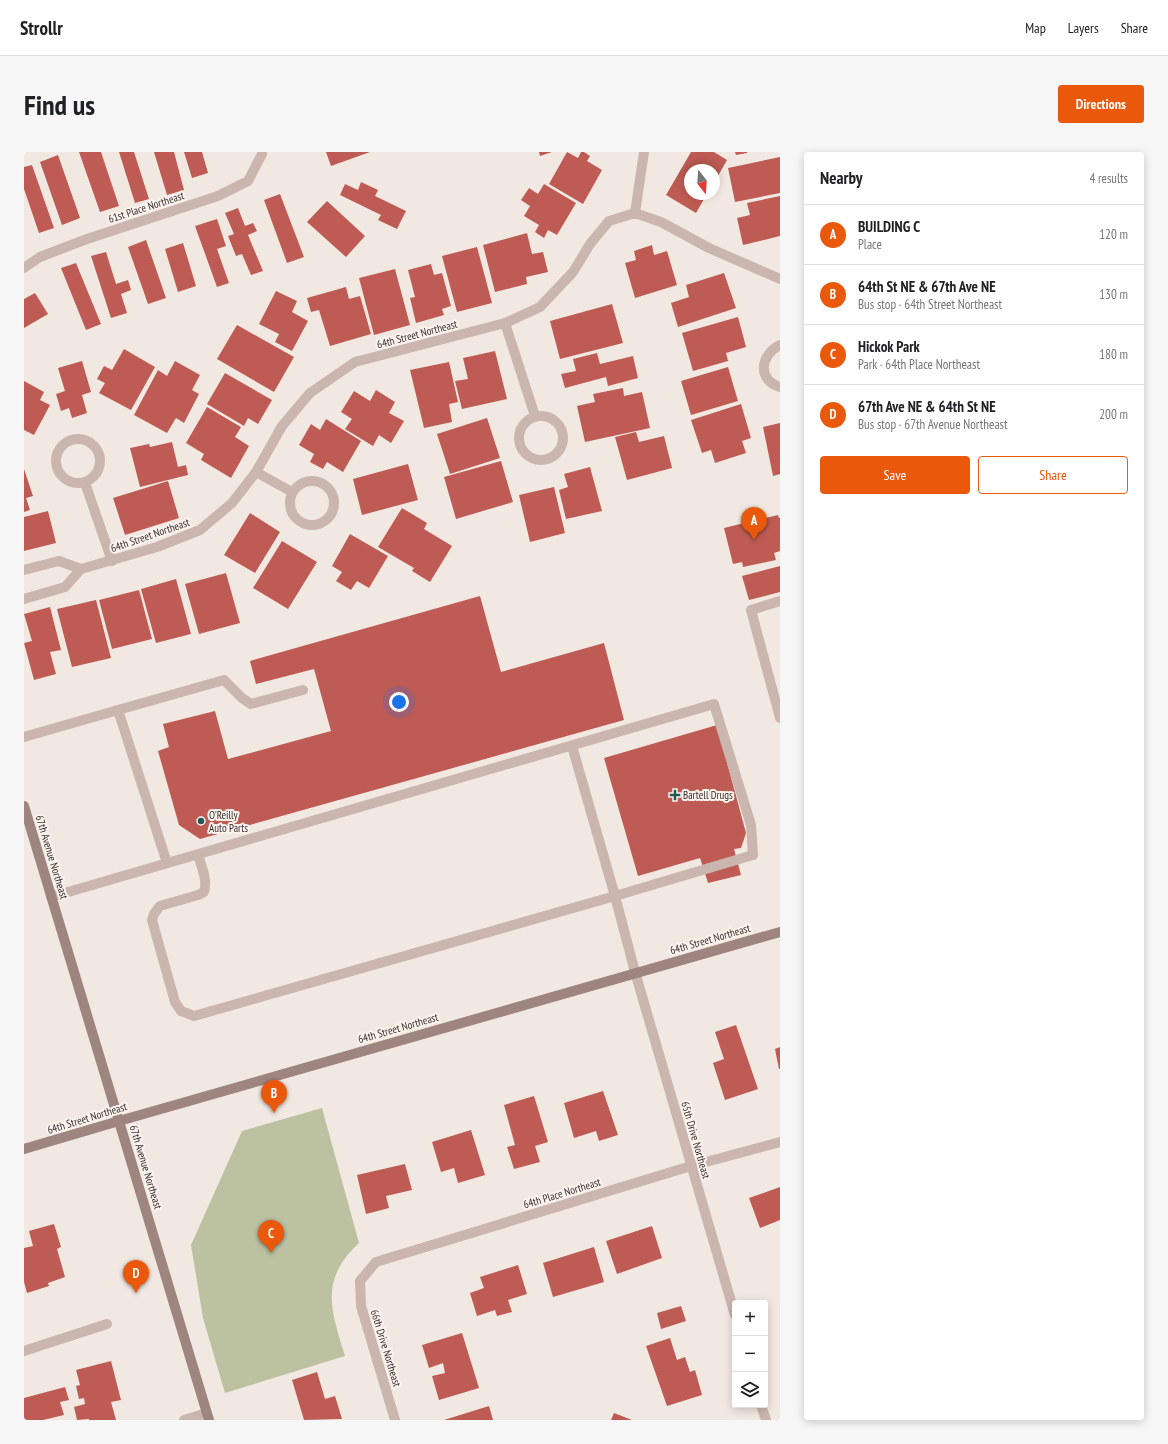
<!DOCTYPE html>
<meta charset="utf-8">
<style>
:root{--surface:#fff;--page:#f6f6f6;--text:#202124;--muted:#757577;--line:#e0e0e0;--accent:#ea580c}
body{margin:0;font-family:"PT Sans Narrow",sans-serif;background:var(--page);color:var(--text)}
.controls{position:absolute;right:12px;bottom:12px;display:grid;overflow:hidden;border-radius:4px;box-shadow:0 2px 10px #0003}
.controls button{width:36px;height:36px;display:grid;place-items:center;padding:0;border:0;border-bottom:1px solid var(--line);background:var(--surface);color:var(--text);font:20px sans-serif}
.compass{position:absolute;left:660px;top:12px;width:36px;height:36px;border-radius:50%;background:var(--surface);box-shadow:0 2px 10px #0003;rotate:163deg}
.you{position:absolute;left:375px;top:550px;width:14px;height:14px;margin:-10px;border:3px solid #fff;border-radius:50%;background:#1a73e8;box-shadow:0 0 0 6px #1a73e833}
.badge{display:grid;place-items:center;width:26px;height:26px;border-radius:50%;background:var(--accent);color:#fff;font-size:13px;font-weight:700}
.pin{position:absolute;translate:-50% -33px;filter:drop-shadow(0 1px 2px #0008)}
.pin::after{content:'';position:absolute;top:21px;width:14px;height:12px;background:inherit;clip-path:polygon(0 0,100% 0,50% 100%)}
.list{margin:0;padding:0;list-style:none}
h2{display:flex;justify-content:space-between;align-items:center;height:52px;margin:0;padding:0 16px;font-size:17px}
h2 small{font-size:13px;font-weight:400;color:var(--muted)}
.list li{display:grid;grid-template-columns:26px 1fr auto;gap:12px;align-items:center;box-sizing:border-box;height:60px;padding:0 16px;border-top:1px solid var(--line)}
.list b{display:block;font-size:15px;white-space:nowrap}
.list p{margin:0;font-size:13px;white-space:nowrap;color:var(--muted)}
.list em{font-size:13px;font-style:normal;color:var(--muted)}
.actions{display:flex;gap:8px;padding:12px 16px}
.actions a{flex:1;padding:9px 0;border:1px solid var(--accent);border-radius:4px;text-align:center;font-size:14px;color:var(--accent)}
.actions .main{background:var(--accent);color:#fff}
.icon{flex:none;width:22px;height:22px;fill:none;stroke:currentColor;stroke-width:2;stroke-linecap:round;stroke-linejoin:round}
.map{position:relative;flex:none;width:756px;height:1268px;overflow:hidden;border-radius:4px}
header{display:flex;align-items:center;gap:24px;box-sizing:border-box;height:56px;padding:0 20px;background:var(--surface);border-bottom:1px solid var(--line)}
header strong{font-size:19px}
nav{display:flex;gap:22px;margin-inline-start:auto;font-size:14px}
.intro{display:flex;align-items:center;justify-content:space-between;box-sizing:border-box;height:96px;padding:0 24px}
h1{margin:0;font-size:28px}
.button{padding:10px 18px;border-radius:4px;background:var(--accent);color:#fff;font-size:14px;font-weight:700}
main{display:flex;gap:24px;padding:0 24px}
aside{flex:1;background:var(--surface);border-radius:4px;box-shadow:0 2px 10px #0003}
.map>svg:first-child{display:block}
.green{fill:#bcc1a2}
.building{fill:#be5b54}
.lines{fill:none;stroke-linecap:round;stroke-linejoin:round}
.lane{stroke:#cab6ae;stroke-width:10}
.street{stroke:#cab6ae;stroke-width:10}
.secondary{stroke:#9e857f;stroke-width:10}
.poi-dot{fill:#235953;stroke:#faf3ee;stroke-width:1.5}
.labels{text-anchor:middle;stroke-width:4;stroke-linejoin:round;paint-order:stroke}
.street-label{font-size:11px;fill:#392e2c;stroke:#faf3ee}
.poi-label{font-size:11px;fill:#392e2c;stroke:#faf3ee;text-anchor:start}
</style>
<header>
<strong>Strollr</strong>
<nav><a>Map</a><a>Layers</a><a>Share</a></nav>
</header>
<div class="intro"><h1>Find us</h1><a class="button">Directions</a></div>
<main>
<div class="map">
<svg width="756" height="1268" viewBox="0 0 756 1268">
<rect width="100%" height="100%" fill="#f2e8e2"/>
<path class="green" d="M 298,956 L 335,1091 C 295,1128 307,1158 321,1204 L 201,1241 L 179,1166 L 167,1093 L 218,979 Z"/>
<path class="building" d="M 55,0 L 77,0 L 95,54 L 76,60 Z
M 95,0 L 110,0 L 125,47 L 111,51 Z
M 130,0 L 150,0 L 160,38 L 143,43 Z
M 160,0 L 178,0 L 184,21 L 168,26 Z
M 302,0 L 346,0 L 307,14 Z
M 515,0 L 528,0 L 516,4 Z
M 543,0 L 554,6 L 557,0 L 560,0 L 566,4 L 563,9 L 578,18 L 559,52 L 525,32 Z
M 667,0 L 690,0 L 703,8 L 690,31 L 690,18 L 666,18 L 666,42 L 683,42 L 672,61 L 642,43 Z
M 711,0 L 723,0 L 723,1 L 712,3 Z
M 34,3 L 56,66 L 38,73 L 16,10 Z
M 756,5 L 756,41 L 711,50 L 704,16 Z
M 8,13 L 30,76 L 15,81 L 0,37 L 0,15 Z
M 337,30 L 354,38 L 351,44 L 382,59 L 373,77 L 354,68 L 357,63 L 316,43 L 321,32 L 334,38 Z
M 520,32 L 552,51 L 533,83 L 524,78 L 520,86 L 511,80 L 515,73 L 500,64 L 506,54 L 497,48 L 505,36 L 514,42 Z
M 256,42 L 280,105 L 263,111 L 240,48 Z
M 756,44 L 756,84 L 719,93 L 713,66 L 726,63 L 723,51 Z
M 303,49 L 341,84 L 322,105 L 283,70 Z
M 214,56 L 221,74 L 229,71 L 233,79 L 224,83 L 239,119 L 227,123 L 218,102 L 212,104 L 204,84 L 210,82 L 201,61 Z
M 193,67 L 202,94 L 193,97 L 205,131 L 193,135 L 171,74 Z
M 503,81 L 508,102 L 519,100 L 524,120 L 502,125 L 503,132 L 471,140 L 459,93 Z
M 122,88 L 142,146 L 124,152 L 104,95 Z
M 159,91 L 172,134 L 154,140 L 141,97 Z
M 628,93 L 630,103 L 643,99 L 653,133 L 611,146 L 601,111 L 612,108 L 610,99 Z
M 453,95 L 468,151 L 433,160 L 418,104 Z
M 82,100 L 92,132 L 104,128 L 107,138 L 97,142 L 103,161 L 87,166 L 67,104 Z
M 52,111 L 77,172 L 62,178 L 37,116 Z
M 407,112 L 410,123 L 418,121 L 427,154 L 418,157 L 420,163 L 392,171 L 386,146 L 391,145 L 384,118 Z
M 371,117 L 386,173 L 350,183 L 335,126 Z
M 700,121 L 712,156 L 654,175 L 647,151 L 665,145 L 662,133 Z
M 322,135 L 325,147 L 336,144 L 347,182 L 306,194 L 295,158 L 287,160 L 283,146 Z
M 252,139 L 273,149 L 268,160 L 284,169 L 268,199 L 251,190 L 255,182 L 235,172 Z
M 11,141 L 24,162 L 0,176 L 0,147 Z
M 588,152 L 599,191 L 536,207 L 526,169 Z
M 714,165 L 722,195 L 702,201 L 704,209 L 669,219 L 658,181 Z
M 213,173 L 270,205 L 250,240 L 193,207 Z
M 100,197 L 131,215 L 107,258 L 75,241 L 81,231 L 73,227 L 80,214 L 88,218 Z
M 471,199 L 483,247 L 438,257 L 431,229 L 444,227 L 439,206 Z
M 573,201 L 576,212 L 609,204 L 614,226 L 584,234 L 582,225 L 541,236 L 537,222 L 552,219 L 549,207 Z
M 58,209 L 67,240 L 58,243 L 63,261 L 48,266 L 45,256 L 37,259 L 32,242 L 41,239 L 34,216 Z
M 151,209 L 176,223 L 168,238 L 175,242 L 160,271 L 152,266 L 143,281 L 110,263 L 134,218 L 143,224 Z
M 425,210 L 434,250 L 425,252 L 428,270 L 400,276 L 386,218 Z
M 704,215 L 714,249 L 667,263 L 657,229 Z
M 201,221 L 248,248 L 234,272 L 224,266 L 220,274 L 183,252 Z
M 0,229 L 20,240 L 16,248 L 26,253 L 10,283 L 0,278 Z
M 599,236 L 600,244 L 618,240 L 626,276 L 561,290 L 553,254 L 571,250 L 569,242 Z
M 352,238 L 371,250 L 365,261 L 380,269 L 367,291 L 355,283 L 349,294 L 321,277 L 328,267 L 317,260 L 330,239 L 346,249 Z
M 717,252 L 727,286 L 718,289 L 722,301 L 691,311 L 687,298 L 678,301 L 667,268 Z
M 183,255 L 217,275 L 211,285 L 225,294 L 207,326 L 177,308 L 180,302 L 162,291 Z
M 463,266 L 476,306 L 426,322 L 413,282 Z
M 302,267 L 337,289 L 319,320 L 303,310 L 299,317 L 286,310 L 290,302 L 275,293 L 287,272 L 296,278 Z
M 756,271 L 756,322 L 749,324 L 739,275 Z
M 612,280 L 615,290 L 640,284 L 648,316 L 603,328 L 591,285 Z
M 148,290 L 154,315 L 162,313 L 164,323 L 116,335 L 106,296 L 125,292 L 126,295 Z
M 477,309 L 489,350 L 432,367 L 420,325 Z
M 384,312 L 394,348 L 338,363 L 329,327 Z
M 566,315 L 578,359 L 542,367 L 535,338 L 544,335 L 540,322 Z
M 0,317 L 9,344 L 2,346 L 6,358 L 0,360 Z
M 144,329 L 155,366 L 101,383 L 89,346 Z
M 530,335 L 541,381 L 506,390 L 495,343 Z
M 378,356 L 403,371 L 400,377 L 428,394 L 406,430 L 388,419 L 390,416 L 354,395 Z
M 24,359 L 32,391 L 0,399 L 0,365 Z
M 226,361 L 256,380 L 231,421 L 200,403 Z
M 754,363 L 755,366 L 756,366 L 756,399 L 750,401 L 752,408 L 719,415 L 718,410 L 709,412 L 700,376 Z
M 326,382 L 364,404 L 345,436 L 333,429 L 327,438 L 312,429 L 318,420 L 308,414 Z
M 258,389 L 293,410 L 264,457 L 229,436 Z
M 756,414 L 756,440 L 725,448 L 718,424 Z
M 202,421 L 216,471 L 175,482 L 161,432 Z
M 152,427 L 167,482 L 132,491 L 117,437 Z
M 115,438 L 128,487 L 88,497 L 75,448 Z
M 456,444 L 477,520 L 580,491 L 600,568 L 176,687 L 155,673 L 134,599 L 145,595 L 139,572 L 191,559 L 204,607 L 307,579 L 290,517 L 232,532 L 226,509 Z
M 72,448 L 87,506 L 48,515 L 33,457 Z
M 26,455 L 37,498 L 26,500 L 32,522 L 10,528 L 0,491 L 8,489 L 0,462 Z
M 693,573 L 722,681 L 717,696 L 710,697 L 717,723 L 684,731 L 676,706 L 614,724 L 580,606 Z
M 712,873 L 734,937 L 701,948 L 689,911 L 700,907 L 691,880 Z
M 756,895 L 756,917 L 755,917 L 751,897 Z
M 579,939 L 594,983 L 575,989 L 572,979 L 550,986 L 540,951 Z
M 510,944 L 524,990 L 511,994 L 516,1010 L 490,1017 L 483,995 L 491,993 L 480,953 Z
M 447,978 L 461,1023 L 434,1031 L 430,1016 L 417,1020 L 408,990 Z
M 381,1012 L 388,1038 L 362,1044 L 365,1056 L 342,1062 L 333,1023 Z
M 756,1035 L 756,1068 L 736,1076 L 725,1046 Z
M 30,1072 L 37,1095 L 33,1097 L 41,1125 L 24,1131 L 25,1134 L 3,1141 L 0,1130 L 0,1096 L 9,1094 L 5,1079 Z
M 628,1074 L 638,1106 L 593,1122 L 582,1089 Z
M 570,1095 L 580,1130 L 529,1145 L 519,1111 Z
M 494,1113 L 503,1142 L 484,1148 L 488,1160 L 473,1164 L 471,1158 L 453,1164 L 446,1141 L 460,1136 L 456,1125 Z
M 657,1154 L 662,1169 L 637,1177 L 633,1161 Z
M 438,1181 L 455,1236 L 415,1248 L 408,1224 L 421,1221 L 419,1211 L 405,1216 L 398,1193 Z
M 646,1186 L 653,1208 L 661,1205 L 666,1220 L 671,1218 L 678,1243 L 643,1254 L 622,1194 Z
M 87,1209 L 97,1248 L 87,1250 L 92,1268 L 65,1268 L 65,1267 L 53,1268 L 50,1255 L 61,1252 L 60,1246 L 55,1247 L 52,1234 L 56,1233 L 52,1218 Z
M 293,1220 L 301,1247 L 311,1244 L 318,1267 L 280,1268 L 268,1228 Z
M 41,1235 L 45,1248 L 36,1250 L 40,1263 L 19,1268 L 0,1268 L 0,1246 Z
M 465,1254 L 469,1268 L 420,1268 Z
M 590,1261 L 608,1268 L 587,1268 Z"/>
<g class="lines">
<path class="lane" d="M 611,61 L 620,0
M 481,171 L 511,264
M 756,193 C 736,203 733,228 756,235
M495 286a22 22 0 1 1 44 0a22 22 0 1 1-44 0Z
M32 309a22 22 0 1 1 44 0a22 22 0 1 1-44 0Z
M 232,320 L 268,340
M266 351a22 22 0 1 1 44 0a22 22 0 1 1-44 0Z
M 61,331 L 88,409
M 756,449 L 727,458 L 756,566
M 94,558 L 200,528 L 218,546 L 227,552 L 279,538
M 0,585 L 94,558 L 143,711
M 548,594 L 591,744 L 611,820
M 27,745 L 690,552 L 727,673 L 729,703 L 591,744 L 170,864 L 157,859 L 151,850 L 128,768 L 130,762 L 136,754 L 174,743 L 180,740 C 184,728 177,714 174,702
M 160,1268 L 183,1261"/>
<path class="street" d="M 0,116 L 16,105 L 63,87 L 194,44 L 224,29 L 238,2
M 57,417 L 133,395 L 176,378 L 208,351 L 232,320 L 258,274 L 286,241 L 331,210 L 481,171 L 516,155 L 549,120 L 566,92 L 585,69 L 611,61 L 637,70 L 685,96 L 756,127
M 0,418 L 35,409 L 57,417 L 41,435 L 0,447
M 611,820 L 711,1163
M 0,1199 L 83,1172
M 737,1253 L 742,1268
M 371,1268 L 337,1154 L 336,1129 L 352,1110 L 667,1014 L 756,990"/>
<path class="secondary" d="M 0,654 L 185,1268
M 0,997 L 95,969 L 756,780"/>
</g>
<g class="poi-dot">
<path d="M649 637h4v4h4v4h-4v4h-4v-4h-4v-4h4z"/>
<circle cx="177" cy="669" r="4"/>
</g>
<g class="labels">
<g class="street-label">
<text transform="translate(122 55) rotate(-18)" y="4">61st Place Northeast</text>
<text transform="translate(393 182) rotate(-15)" y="4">64th Street Northeast</text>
<text transform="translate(126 383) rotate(-19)" y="4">64th Street Northeast</text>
<text transform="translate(28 705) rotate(73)" y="4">67th Avenue Northeast</text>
<text transform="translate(686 787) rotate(-16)" y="4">64th Street Northeast</text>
<text transform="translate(374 876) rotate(-16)" y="4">64th Street Northeast</text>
<text transform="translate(63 966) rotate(-17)" y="4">64th Street Northeast</text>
<text transform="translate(672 988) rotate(74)" y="4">65th Drive Northeast</text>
<text transform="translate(122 1015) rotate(73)" y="4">67th Avenue Northeast</text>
<text transform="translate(538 1041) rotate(-17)" y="4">64th Place Northeast</text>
<text transform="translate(362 1196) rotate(73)" y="4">66th Drive Northeast</text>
</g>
<g class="poi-label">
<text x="659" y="647">Bartell Drugs</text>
<text x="185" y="667">O'Reilly<tspan x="185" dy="13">Auto Parts</tspan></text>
</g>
</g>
</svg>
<div class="controls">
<button>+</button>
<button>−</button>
<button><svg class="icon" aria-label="layers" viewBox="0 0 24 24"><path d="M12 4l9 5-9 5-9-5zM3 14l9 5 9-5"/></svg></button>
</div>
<svg class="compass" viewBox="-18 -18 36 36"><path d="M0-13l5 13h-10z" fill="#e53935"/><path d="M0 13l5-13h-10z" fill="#757577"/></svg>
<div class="you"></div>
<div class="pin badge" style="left:730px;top:388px">A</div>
<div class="pin badge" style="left:250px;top:961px">B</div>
<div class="pin badge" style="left:247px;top:1101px">C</div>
<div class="pin badge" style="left:112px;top:1141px">D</div>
</div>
<aside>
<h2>Nearby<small>4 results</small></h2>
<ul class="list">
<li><span class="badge">A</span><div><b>BUILDING C</b><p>Place</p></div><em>120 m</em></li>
<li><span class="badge">B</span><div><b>64th St NE &amp; 67th Ave NE</b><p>Bus stop · 64th Street Northeast</p></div><em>130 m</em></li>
<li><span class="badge">C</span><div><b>Hickok Park</b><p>Park · 64th Place Northeast</p></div><em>180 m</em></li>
<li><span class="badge">D</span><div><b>67th Ave NE &amp; 64th St NE</b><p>Bus stop · 67th Avenue Northeast</p></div><em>200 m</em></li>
</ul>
<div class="actions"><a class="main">Save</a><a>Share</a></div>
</aside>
</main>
